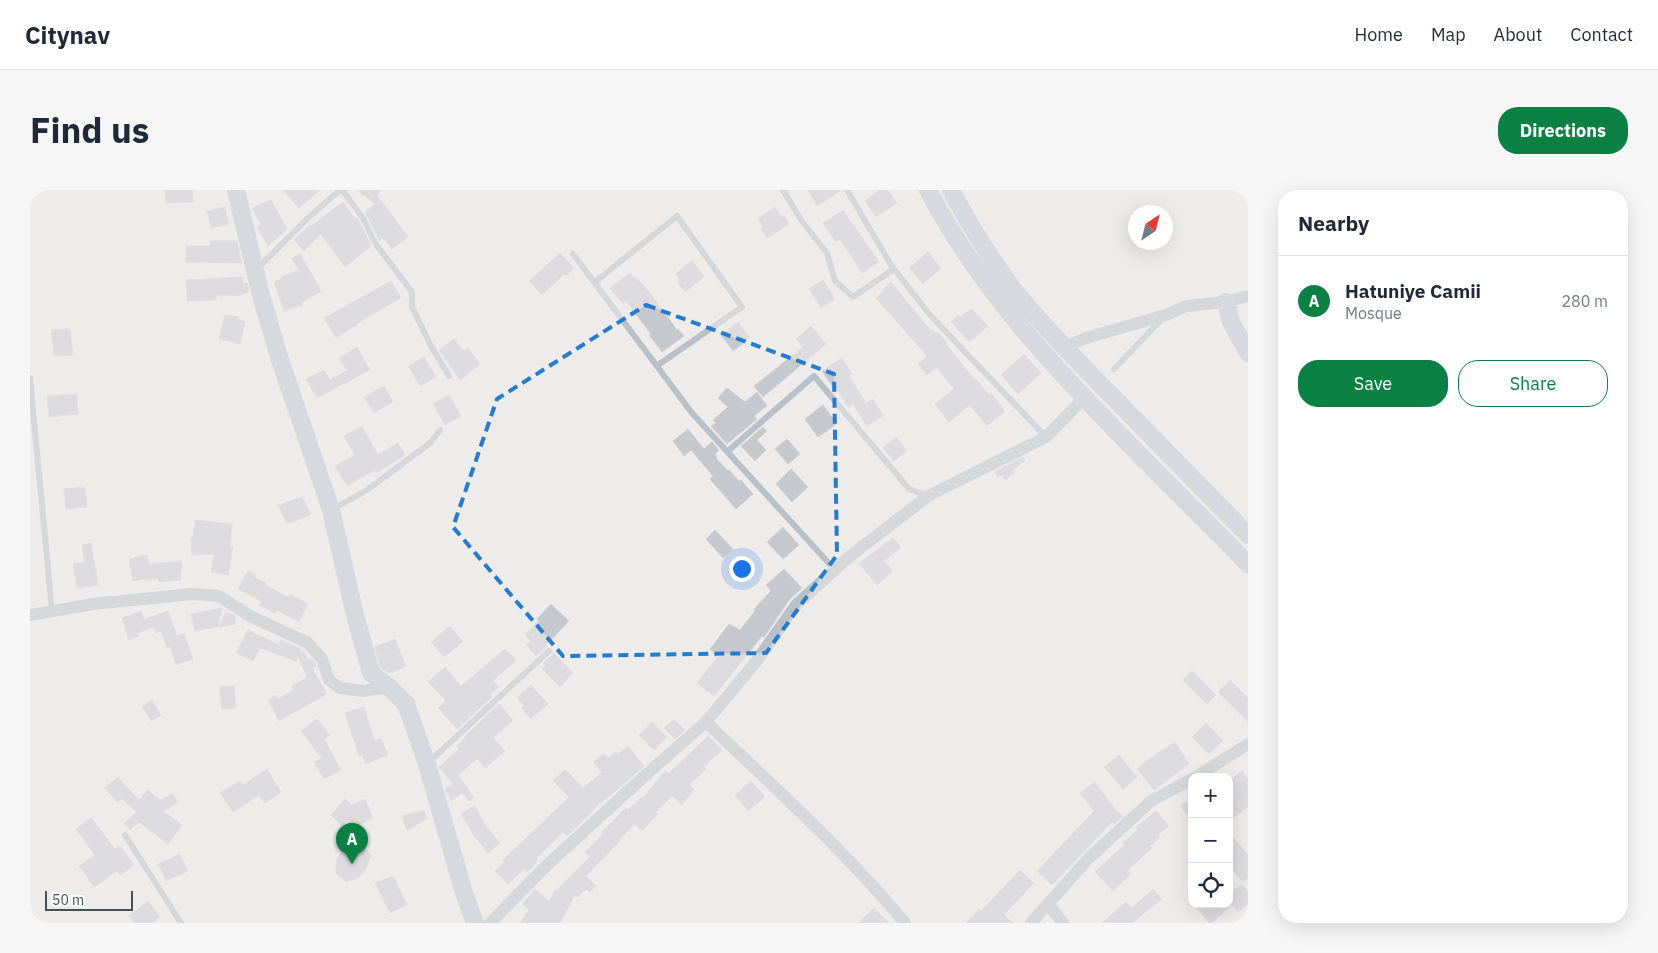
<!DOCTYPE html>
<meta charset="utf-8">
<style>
:root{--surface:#fff;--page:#f6f6f7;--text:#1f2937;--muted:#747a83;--line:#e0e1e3;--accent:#0b8043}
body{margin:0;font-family:"IBM Plex Sans",sans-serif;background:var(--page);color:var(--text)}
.controls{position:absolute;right:15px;bottom:15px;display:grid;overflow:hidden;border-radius:10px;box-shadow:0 5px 20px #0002}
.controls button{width:45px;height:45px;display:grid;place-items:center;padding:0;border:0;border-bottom:1px solid var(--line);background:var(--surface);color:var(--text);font:25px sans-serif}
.compass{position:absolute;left:1098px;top:15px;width:45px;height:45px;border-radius:50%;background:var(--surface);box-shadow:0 5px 20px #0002;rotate:35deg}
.scale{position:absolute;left:15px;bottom:12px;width:88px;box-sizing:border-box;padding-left:5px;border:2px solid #455057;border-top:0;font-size:14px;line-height:18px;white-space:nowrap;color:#455057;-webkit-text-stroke:4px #fff;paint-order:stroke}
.you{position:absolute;left:711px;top:378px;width:18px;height:18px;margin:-12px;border:4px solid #fff;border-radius:50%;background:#1a73e8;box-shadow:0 0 0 8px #1a73e833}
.badge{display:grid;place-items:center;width:32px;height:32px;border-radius:50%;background:var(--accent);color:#fff;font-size:16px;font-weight:700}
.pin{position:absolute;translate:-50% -41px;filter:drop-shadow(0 1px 2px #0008)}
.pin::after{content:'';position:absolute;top:26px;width:18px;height:15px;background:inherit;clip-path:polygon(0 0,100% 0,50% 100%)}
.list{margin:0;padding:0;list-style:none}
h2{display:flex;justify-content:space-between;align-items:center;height:65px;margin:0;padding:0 20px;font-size:21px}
h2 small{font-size:16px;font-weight:400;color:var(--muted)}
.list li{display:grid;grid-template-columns:32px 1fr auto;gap:15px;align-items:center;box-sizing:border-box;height:90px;padding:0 20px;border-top:1px solid var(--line)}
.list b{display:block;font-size:19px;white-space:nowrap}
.list p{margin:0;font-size:16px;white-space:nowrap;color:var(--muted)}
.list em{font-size:16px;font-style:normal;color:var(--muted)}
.actions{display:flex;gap:10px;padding:15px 20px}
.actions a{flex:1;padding:11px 0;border:1px solid var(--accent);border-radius:20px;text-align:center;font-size:18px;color:var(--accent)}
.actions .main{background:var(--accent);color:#fff}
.icon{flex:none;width:28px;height:28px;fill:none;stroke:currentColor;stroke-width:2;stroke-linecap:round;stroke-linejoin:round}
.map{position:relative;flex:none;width:1218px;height:733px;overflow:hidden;border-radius:20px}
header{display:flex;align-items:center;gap:30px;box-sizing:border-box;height:70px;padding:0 25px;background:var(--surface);border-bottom:1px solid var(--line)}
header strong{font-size:24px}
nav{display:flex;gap:28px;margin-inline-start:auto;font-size:18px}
.intro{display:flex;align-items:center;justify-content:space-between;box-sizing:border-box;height:120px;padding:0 30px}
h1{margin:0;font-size:35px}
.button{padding:12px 22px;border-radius:20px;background:var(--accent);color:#fff;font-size:18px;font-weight:700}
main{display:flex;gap:30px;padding:0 30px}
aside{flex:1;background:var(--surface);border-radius:20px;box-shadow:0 5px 20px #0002}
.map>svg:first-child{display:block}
.building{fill:#c5c9ce;stroke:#cfd2d7}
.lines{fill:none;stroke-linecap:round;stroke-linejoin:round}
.lane{stroke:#b7c1c7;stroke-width:6}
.street{stroke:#b7c1c7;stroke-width:12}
.secondary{stroke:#b8c3cc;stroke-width:18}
.marked{fill:none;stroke:#257bce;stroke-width:4;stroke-dasharray:10 6;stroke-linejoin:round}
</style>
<header>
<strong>Citynav</strong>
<nav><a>Home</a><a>Map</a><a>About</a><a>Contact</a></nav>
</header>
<div class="intro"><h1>Find us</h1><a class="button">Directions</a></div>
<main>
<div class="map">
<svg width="1218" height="733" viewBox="0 0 1218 733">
<rect width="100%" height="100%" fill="#eeebeb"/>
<path class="building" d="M 135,0 L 163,0 L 163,12 L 136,13 Z
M 253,0 L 290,0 L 269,18 Z
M 327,0 L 351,0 L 347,5 L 378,47 L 362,59 L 353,48 L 349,50 L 335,22 L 345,14 Z
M 778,0 L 812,0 L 787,16 Z
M 849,0 L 858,0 L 867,13 L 846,27 L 835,11 Z
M 241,10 L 257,39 L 238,56 L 227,37 L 231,34 L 222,18 Z
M 313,12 L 325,29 L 327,28 L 329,31 L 341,56 L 315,77 L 291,44 L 274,61 L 264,50 L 280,35 L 281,36 Z
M 195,17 L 199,34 L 181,38 L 177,21 Z
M 745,17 L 752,28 L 754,26 L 759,34 L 737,48 L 731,38 L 733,37 L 728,28 Z
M 813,20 L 849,72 L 832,83 L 810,49 L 806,52 L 793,33 Z
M 180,51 L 207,51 L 212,73 L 156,72 L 156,56 L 180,56 Z
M 898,62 L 911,78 L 893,94 L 879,78 Z
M 270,63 L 291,101 L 272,112 L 273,115 L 254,121 L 244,92 L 252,89 L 251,86 L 269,81 L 262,68 Z
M 530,63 L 544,78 L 536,86 L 534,84 L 512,105 L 499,91 Z
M 662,70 L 674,87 L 655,102 L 647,92 L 650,90 L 646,84 Z
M 600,83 L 604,88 L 606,87 L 620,103 L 647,140 L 648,139 L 654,146 L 632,162 L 619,145 L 621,144 L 596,111 L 593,114 L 580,98 Z
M 213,87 L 213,94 L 217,93 L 219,102 L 210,105 L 186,106 L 186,110 L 157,111 L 156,90 Z
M 793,90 L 805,109 L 791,118 L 779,99 Z
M 361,91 L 371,108 L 326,134 L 327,135 L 306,148 L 294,128 Z
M 861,92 L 901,141 L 902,139 L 906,144 L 908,142 L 917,153 L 916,154 L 944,189 L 945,188 L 959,205 L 961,203 L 975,221 L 957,236 L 940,215 L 919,232 L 905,214 L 924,199 L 907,177 L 897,185 L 888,174 L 897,166 L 846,108 L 854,101 L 853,99 Z
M 942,119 L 958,136 L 939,152 L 921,132 L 928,125 L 930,127 Z
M 195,125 L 208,127 L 208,130 L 215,131 L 210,154 L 189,149 Z
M 708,132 L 720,148 L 703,161 L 691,145 Z
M 781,136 L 796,154 L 733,207 L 724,196 L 773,157 L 766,149 Z
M 40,139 L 43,165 L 24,166 L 21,140 Z
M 424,149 L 433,161 L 438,158 L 450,174 L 430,190 L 409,160 Z
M 327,157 L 340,180 L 287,208 L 276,189 L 294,180 L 300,190 L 317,180 L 309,168 Z
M 994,164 L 1011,183 L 988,204 L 971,185 Z
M 394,167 L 406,187 L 390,196 L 378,176 Z
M 812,168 L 822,184 L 819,186 L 836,213 L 843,209 L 853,226 L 837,236 L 823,214 L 818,217 L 804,195 L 802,196 L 792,181 Z
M 354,196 L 363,212 L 344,223 L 334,207 Z
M 697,198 L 715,212 L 727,202 L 737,216 L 724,226 L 727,229 L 697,254 L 681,236 L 686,233 L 683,230 L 698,217 L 688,208 Z
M 47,204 L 48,224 L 19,227 L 17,206 Z
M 419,205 L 431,226 L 415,235 L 403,214 Z
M 793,215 L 807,234 L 788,247 L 775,229 Z
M 332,236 L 348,265 L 368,253 L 375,265 L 346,283 L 345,280 L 317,296 L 305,276 L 325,265 L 314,246 Z
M 733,237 L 737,241 L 727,250 L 736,260 L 725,271 L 711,256 Z
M 658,239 L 674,259 L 682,252 L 689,260 L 685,264 L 687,267 L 686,268 L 698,281 L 699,280 L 709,291 L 711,290 L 723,304 L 706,319 L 680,289 L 683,286 L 661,260 L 654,266 L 643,251 Z
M 866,247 L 877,261 L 864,271 L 853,258 Z
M 757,249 L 770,264 L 758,274 L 745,259 Z
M 993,267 L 995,270 L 983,280 L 985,282 L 975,290 L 971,285 L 968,287 L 964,282 Z
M 761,279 L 778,297 L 762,312 L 746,294 Z
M 55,297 L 57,317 L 36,319 L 34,299 Z
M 272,307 L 281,325 L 257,334 L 248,315 Z
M 165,330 L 202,334 L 200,357 L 203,357 L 198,385 L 181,382 L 184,364 L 162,365 L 161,347 L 163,347 Z
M 753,337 L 769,355 L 753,369 L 737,352 Z
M 685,340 L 703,359 L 693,368 L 676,349 Z
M 863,348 L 871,357 L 854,371 L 863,381 L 847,395 L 829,373 Z
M 61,353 L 68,395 L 47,398 L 43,374 L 55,372 L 52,355 Z
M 117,365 L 119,374 L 151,371 L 152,381 L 150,381 L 151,390 L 129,392 L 128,388 L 115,391 L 114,389 L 103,391 L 99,369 Z
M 754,379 L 772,398 L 760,409 L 734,447 L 732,446 L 684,506 L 667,493 L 687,468 L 684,466 L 686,464 L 680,459 L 699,434 L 710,440 L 725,421 L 724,419 L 741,401 L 736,395 Z
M 218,381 L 225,384 L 224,387 L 236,393 L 235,395 L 258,407 L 260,404 L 278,414 L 269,432 L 247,420 L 245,423 L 229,415 L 231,411 L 208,399 Z
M 521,414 L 539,431 L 516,455 L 517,456 L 506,466 L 496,455 L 501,451 L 495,444 L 509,431 L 507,429 Z
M 192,418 L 188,437 L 165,441 L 161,424 Z
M 111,421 L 114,429 L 138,421 L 147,446 L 154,443 L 163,469 L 146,475 L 140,457 L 137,458 L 131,441 L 126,443 L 124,437 L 108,443 L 109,446 L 99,450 L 92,428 Z
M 196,422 L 204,425 L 206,434 L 189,437 Z
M 420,436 L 433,452 L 414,467 L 401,452 Z
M 218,440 L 249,455 L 251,450 L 271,459 L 270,463 L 273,461 L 278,470 L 281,469 L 285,473 L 286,476 L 282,478 L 297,504 L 249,531 L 238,510 L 246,505 L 248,509 L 264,500 L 262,496 L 277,487 L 268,466 L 266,471 L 230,458 L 223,471 L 206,463 Z
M 365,449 L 376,477 L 359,483 L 350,477 L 345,457 Z
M 475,459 L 486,470 L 463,491 L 469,497 L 460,505 L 462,507 L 427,539 L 408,518 L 416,511 L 398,492 L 415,477 L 431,496 Z
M 524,463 L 543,483 L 530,497 L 512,479 L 516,475 L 513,473 Z
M 1162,481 L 1186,505 L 1177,514 L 1153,490 Z
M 1200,490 L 1218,508 L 1218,532 L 1188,502 Z
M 501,495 L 518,514 L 501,529 L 491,518 L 494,516 L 487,508 Z
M 204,496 L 206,518 L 192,519 L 189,497 Z
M 122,510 L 131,525 L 121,531 L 112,516 Z
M 469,514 L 483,530 L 463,548 L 475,561 L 455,578 L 447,569 L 428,585 L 444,608 L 439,611 L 432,603 L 421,611 L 415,599 L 423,594 L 409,577 L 429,559 L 427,556 L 435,548 L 434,547 Z
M 334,517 L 345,551 L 351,549 L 358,565 L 336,574 L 332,565 L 329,566 L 315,523 Z
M 287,529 L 300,545 L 294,549 L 311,580 L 294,589 L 284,572 L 292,568 L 271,541 Z
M 644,529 L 655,540 L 645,549 L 634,538 Z
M 622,532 L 637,547 L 624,560 L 609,545 Z
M 1176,533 L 1193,551 L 1179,564 L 1162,547 Z
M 678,546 L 692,560 L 674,576 L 676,579 L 659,595 L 664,599 L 652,615 L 642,606 L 626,622 L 628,624 L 612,641 L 605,634 L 589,650 L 590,651 L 556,686 L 566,696 L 560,702 L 556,699 L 548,707 L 545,705 L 530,733 L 490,733 L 499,720 L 492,714 L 505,699 L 519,711 L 525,700 L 526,701 L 560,667 L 555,662 L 573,644 L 572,642 L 596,618 L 598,620 L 612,607 L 613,608 L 635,581 L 639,583 Z
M 1145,552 L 1159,574 L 1124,600 L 1107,579 L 1119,569 Z
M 598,556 L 614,576 L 587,600 L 563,619 L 564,620 L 537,646 L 533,642 L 506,669 L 508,671 L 497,682 L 494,679 L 478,694 L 465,681 L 475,671 L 473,670 L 539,607 L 523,591 L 535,579 L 553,598 L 572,582 L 563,572 L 574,563 L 578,568 L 586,562 L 588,564 Z
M 1089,565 L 1107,587 L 1093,599 L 1074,577 Z
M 237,579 L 251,602 L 235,613 L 229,605 L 203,622 L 190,603 L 210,591 L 213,595 Z
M 1212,581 L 1218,589 L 1218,617 L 1199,631 L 1199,591 Z
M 88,587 L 109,610 L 118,600 L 130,610 L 143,603 L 148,613 L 133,621 L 152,635 L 138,654 L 109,632 L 100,640 L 94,633 L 107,622 L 92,609 L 87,612 L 75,598 Z
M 721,591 L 735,607 L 718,621 L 705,605 Z
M 1065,592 L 1085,619 L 1093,626 L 1084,634 L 1082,632 L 1022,695 L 1007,681 L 1064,621 L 1050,603 Z
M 315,609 L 322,615 L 335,609 L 343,628 L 322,638 L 318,630 L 312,636 L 301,625 Z
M 1162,609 L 1162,634 L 1151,615 Z
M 445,616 L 455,635 L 470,653 L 458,663 L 442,643 L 431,623 Z
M 394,620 L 397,628 L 377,641 L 372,626 Z
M 1126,621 L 1139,636 L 1128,645 L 1130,647 L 1120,656 L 1122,658 L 1098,680 L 1101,684 L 1083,701 L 1065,682 L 1094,655 L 1093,653 L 1108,639 L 1106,637 Z
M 61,628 L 85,659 L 90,656 L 104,675 L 90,685 L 87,681 L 64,697 L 49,676 L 65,665 L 46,639 Z
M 1199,642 L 1218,665 L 1218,688 L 1213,692 L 1199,676 Z
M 328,652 L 341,665 L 336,679 L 328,688 L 316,692 L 306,683 L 307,668 L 315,659 Z
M 150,664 L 158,681 L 136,691 L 128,674 Z
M 990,680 L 1004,693 L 974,725 L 983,733 L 936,733 L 949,719 L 951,721 Z
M 363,686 L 377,715 L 360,723 L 345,693 Z
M 1212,694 L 1218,702 L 1218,714 L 1208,722 L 1202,715 L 1182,733 L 1179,733 L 1164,714 L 1201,714 L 1199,712 L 1199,704 Z
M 1123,699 L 1132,709 L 1102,733 L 1072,733 L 1096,712 L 1102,718 Z
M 118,711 L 130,727 L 122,733 L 105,733 L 99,726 Z
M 844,718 L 859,733 L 828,733 Z"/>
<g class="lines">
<path class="lane" d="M 312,0 L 333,28 L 345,53 L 382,102 L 382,117 L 401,156 L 419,186
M 753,0 L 771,30 L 797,63 L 805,91 L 823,107 L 864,79
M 817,0 L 861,75 L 900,125 L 1016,247
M 543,64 L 662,223 L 805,380
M 226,80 L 279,27 L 310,0
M 565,92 L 647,26 L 712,117 L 628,175
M 1084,179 L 1133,128
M 0,188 L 22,421
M 698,261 L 784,186 L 879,299 L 898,306
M 303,319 L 337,300 L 400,253 L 410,240
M 399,572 L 519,461
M 95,645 L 151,733"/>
<path class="street" d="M 1034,157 L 1056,148 L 1136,125 L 1156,116 L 1196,112 L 1218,106
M 0,425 L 63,414 L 163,404 L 189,406 L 220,426 L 278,453 L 292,469 L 299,490 L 310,498 L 333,501 L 359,497
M 676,532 C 744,597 815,661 875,733
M 1166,587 L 1218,554
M 1018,714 L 1033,733
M 460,733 L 517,675 L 619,582 L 676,532 L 725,473 L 767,414 L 819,367 L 898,306 L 1016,247 L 1054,208
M 1001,733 L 1058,669 L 1121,611 L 1162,589"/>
<path class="secondary" d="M 206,0 L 230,102 L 249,167 L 301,320 L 325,425 L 341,483 L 359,497 L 376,514 L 397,574 L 434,703 L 445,733
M 898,0 C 950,99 1025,179 1103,258 C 1141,297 1180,335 1218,374
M 921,0 C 939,34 960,68 983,99 C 999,119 1017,138 1034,157 L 1218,345
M 1196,112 L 1201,132 L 1218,163"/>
</g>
<path d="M0 0H1218V733H0ZM 616,115 L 804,184 L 807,365 L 736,463 L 533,466 L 423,337 L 467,209 Z" fill="#eeebeb" fill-opacity=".55" fill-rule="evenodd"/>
<path class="marked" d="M 616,115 L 804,184 L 807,365 L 736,463 L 533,466 L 423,337 L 467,209 Z"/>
</svg>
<div class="controls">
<button>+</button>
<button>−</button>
<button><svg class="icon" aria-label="locate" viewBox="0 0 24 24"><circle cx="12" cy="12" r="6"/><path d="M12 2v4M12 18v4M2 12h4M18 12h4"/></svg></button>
</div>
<svg class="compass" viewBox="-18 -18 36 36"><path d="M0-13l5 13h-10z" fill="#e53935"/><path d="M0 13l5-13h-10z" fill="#747a83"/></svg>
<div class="scale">50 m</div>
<div class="you"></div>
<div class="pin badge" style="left:322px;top:674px">A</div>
</div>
<aside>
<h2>Nearby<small></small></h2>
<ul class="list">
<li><span class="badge">A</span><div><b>Hatuniye Camii</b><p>Mosque</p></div><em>280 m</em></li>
</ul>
<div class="actions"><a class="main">Save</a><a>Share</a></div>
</aside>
</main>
